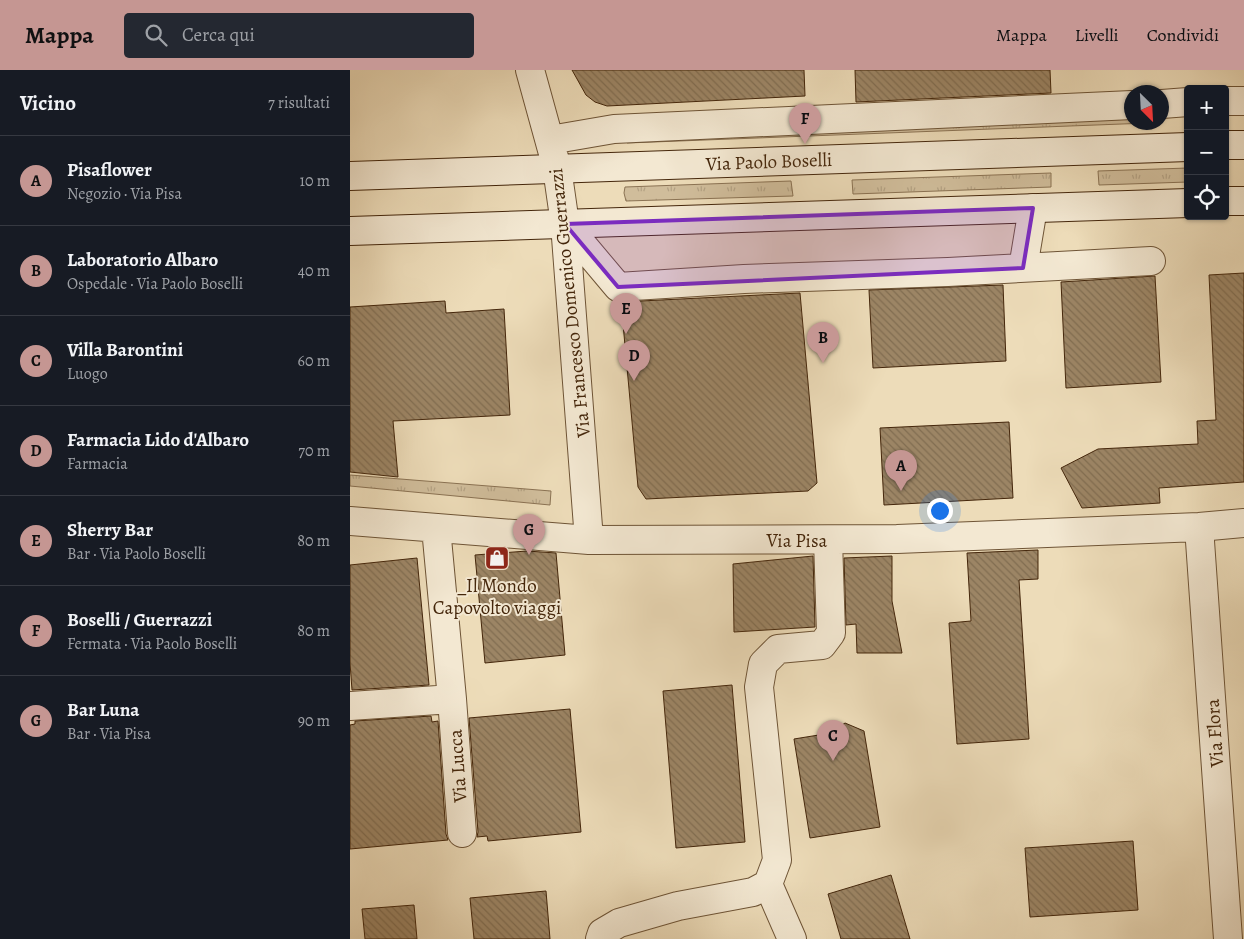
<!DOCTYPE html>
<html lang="it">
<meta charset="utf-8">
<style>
:root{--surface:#171b24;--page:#242831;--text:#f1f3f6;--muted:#9ea1a6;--line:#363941;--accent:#c59692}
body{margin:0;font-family:Alegreya,serif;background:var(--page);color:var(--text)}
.controls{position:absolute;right:15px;top:15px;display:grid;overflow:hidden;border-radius:5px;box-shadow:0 1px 4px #0004}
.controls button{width:45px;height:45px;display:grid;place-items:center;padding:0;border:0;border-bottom:1px solid var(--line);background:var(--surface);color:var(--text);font:25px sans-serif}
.compass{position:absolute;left:774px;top:15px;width:45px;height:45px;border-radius:50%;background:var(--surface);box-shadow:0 1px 4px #0004;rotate:156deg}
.you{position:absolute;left:589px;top:440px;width:18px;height:18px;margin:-12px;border:4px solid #fff;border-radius:50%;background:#1a73e8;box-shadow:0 0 0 8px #1a73e833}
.badge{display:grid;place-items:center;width:32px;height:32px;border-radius:50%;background:var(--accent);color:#111;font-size:16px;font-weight:700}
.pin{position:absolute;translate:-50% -41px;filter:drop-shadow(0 1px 2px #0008)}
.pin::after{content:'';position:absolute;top:26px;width:18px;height:15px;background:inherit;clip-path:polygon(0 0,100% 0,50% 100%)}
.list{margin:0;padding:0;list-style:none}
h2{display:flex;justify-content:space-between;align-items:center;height:65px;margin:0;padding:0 20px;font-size:21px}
h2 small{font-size:16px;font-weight:400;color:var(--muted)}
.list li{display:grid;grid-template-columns:32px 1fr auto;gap:15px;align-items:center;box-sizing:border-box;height:90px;padding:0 20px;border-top:1px solid var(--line)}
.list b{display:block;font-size:19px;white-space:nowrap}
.list p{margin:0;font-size:16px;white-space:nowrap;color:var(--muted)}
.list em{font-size:16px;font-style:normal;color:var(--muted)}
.icon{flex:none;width:28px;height:28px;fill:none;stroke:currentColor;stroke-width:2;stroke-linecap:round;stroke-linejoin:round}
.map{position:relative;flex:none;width:894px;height:869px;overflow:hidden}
header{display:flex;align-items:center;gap:30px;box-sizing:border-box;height:70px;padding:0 25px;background:var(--accent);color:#111}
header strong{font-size:24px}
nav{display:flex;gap:28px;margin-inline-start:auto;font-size:18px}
.search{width:350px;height:45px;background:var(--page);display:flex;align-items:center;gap:12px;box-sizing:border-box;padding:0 18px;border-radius:5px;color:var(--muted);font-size:19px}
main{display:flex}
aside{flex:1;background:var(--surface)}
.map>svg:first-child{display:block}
.grass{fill:url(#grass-tufts);stroke:#8a7253}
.building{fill:url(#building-back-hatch);stroke:#44260b}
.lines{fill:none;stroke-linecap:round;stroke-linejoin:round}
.minor-casing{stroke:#6e5436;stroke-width:30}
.secondary-casing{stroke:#44260b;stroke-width:30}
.minor{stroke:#f3e8d2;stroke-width:28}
.secondary{stroke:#f3e8d2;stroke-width:28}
.marked{fill:#7b2cbf;fill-opacity:0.2;stroke:#7b2cbf;stroke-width:4;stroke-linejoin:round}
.labels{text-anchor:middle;stroke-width:4;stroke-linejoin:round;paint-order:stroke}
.street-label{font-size:19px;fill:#44260b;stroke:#f3e8d2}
.poi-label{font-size:19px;fill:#44260b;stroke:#f3e8d2}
</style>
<header>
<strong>Mappa</strong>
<div class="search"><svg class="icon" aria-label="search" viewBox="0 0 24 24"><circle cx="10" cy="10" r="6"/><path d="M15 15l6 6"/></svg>Cerca qui</div>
<nav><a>Mappa</a><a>Livelli</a><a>Condividi</a></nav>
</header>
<main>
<aside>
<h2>Vicino<small>7 risultati</small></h2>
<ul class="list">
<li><span class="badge">A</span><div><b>Pisaflower</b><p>Negozio · Via Pisa</p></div><em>10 m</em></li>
<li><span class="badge">B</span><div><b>Laboratorio Albaro</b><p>Ospedale · Via Paolo Boselli</p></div><em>40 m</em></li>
<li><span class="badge">C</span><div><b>Villa Barontini</b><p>Luogo</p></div><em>60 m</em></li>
<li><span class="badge">D</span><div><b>Farmacia Lido d'Albaro</b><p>Farmacia</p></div><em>70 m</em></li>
<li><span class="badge">E</span><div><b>Sherry Bar</b><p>Bar · Via Paolo Boselli</p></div><em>80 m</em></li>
<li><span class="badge">F</span><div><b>Boselli / Guerrazzi</b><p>Fermata · Via Paolo Boselli</p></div><em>80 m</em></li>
<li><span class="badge">G</span><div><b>Bar Luna</b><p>Bar · Via Pisa</p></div><em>90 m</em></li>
</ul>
</aside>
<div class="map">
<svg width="894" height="869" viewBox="0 0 894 869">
<defs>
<pattern id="grass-tufts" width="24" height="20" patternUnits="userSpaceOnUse" patternTransform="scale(1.25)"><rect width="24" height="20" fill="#d0bd9b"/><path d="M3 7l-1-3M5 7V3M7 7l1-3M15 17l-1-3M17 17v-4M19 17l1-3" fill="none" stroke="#b4a284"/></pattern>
<pattern id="building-back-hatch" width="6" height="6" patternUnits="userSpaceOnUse" patternTransform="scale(1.25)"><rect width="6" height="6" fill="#9c8565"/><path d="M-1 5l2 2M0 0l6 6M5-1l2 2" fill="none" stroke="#816d51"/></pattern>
</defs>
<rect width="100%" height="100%" fill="#eddcb9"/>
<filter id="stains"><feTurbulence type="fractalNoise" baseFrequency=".004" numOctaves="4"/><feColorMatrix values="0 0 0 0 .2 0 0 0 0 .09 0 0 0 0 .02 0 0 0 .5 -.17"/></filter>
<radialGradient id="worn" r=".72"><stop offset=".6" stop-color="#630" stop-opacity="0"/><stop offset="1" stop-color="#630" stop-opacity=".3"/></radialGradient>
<path class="grass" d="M 781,45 L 782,52 L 798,53 L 277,73 L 276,66 Z
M 838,98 L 838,112 L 749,115 L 748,101 Z
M 701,103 L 701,117 L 503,124 L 502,110 Z
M 441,111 L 443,126 L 276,131 L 274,123 L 275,117 Z
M 0,405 L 201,421 L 200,435 L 0,416 Z"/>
<path class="building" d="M 222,0 L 454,0 L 455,26 L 257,36 L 245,32 L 236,25 Z
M 505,0 L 700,0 L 701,23 L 506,32 Z
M 894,203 L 894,412 L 809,418 L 810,433 L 732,438 L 711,398 L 748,379 L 848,374 L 847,351 L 866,350 L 859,205 Z
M 805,206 L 811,312 L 716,318 L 711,212 Z
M 653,215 L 656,291 L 523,298 L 519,220 Z
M 450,223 L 467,413 L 458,421 L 296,429 L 288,417 L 271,232 Z
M 95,231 L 96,243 L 154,239 L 160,345 L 43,351 L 48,407 L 0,402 L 0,237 Z
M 659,352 L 663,428 L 534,435 L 530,358 Z
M 688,480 L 688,509 L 669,510 L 679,669 L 607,674 L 599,553 L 621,551 L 617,483 Z
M 177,481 L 206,483 L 215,585 L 135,593 L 125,485 Z
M 463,486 L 465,557 L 384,562 L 383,494 Z
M 542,486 L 542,531 L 552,583 L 507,583 L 506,554 L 496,555 L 494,488 Z
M 67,488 L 79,615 L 2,620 L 0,593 L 0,495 Z
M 382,615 L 395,772 L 326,778 L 313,621 Z
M 220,639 L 231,762 L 138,771 L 137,766 L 127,767 L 128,762 L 119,648 Z
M 81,646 L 82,652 L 88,651 L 96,764 L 98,770 L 0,779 L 0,655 L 5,654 L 5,651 Z
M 495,653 L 514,661 L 530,757 L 460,768 L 444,669 L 481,663 Z
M 783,771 L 788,840 L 680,847 L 675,778 Z
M 541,805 L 560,869 L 491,869 L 478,824 Z
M 196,821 L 200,869 L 124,869 L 120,828 Z
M 64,835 L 67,869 L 15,869 L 12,839 Z"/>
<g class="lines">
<defs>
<path id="minor" d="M 180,0 L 207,98 L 215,154 L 239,470
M 875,31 L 894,31
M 812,34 L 838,32
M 200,70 L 264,59 L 782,35
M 215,154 L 268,217 L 394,209 L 598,202 L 801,191
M 673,198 L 683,138
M 0,451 L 239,470 L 547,469 L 849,457 L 894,453
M 849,457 L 878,869
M 102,629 L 112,763
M 0,636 L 102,629 L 86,458
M 418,814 L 442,869
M 250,869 L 252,863 L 269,853 L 328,836 L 403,822 L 418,814 L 427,790 L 409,617 L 413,594 L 428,579 L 472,575 L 481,563 L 478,470"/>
<path id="secondary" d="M 875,75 L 894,75
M 0,106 L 838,77
M 875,131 L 894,131
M 0,161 L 838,133"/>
</defs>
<use href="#minor" class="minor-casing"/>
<use href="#secondary" class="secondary-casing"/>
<use href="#minor" class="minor"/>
<use href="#secondary" class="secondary"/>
</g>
<path class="marked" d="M 683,138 L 673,198 L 268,217 L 215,154 Z"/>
<defs>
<symbol id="shop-square" viewBox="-11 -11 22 22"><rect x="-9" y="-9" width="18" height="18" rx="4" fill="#8f2418" stroke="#f3e8d2"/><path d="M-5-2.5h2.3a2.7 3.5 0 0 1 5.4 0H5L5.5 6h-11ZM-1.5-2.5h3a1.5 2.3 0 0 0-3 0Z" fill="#fff"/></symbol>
</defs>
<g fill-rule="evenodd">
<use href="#shop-square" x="133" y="474" width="28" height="28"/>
</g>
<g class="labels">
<g class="street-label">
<text transform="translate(419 91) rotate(-2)" y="7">Via Paolo Boselli</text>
<text transform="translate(219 233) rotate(-96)" y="7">Via Francesco Domenico Guerrazzi</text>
<text x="447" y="477">Via Pisa</text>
<text transform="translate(864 663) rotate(-94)" y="7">Via Flora</text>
<text transform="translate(107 696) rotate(-94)" y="7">Via Lucca</text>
</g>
<g class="poi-label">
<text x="147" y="522">_Il Mondo<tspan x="147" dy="22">Capovolto viaggi</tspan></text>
</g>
</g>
<rect width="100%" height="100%" filter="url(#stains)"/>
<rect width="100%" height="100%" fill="url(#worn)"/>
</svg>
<div class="controls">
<button>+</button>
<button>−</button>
<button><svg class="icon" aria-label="locate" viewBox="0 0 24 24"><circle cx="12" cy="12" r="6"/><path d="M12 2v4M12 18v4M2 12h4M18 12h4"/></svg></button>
</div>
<svg class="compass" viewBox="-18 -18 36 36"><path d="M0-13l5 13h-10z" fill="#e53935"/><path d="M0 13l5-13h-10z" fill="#9ea1a6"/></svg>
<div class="you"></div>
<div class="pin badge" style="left:551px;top:421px">A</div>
<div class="pin badge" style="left:473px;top:293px">B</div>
<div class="pin badge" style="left:483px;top:691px">C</div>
<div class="pin badge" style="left:284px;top:311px">D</div>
<div class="pin badge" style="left:276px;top:264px">E</div>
<div class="pin badge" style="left:455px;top:74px">F</div>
<div class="pin badge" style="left:179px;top:485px">G</div>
</div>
</main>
